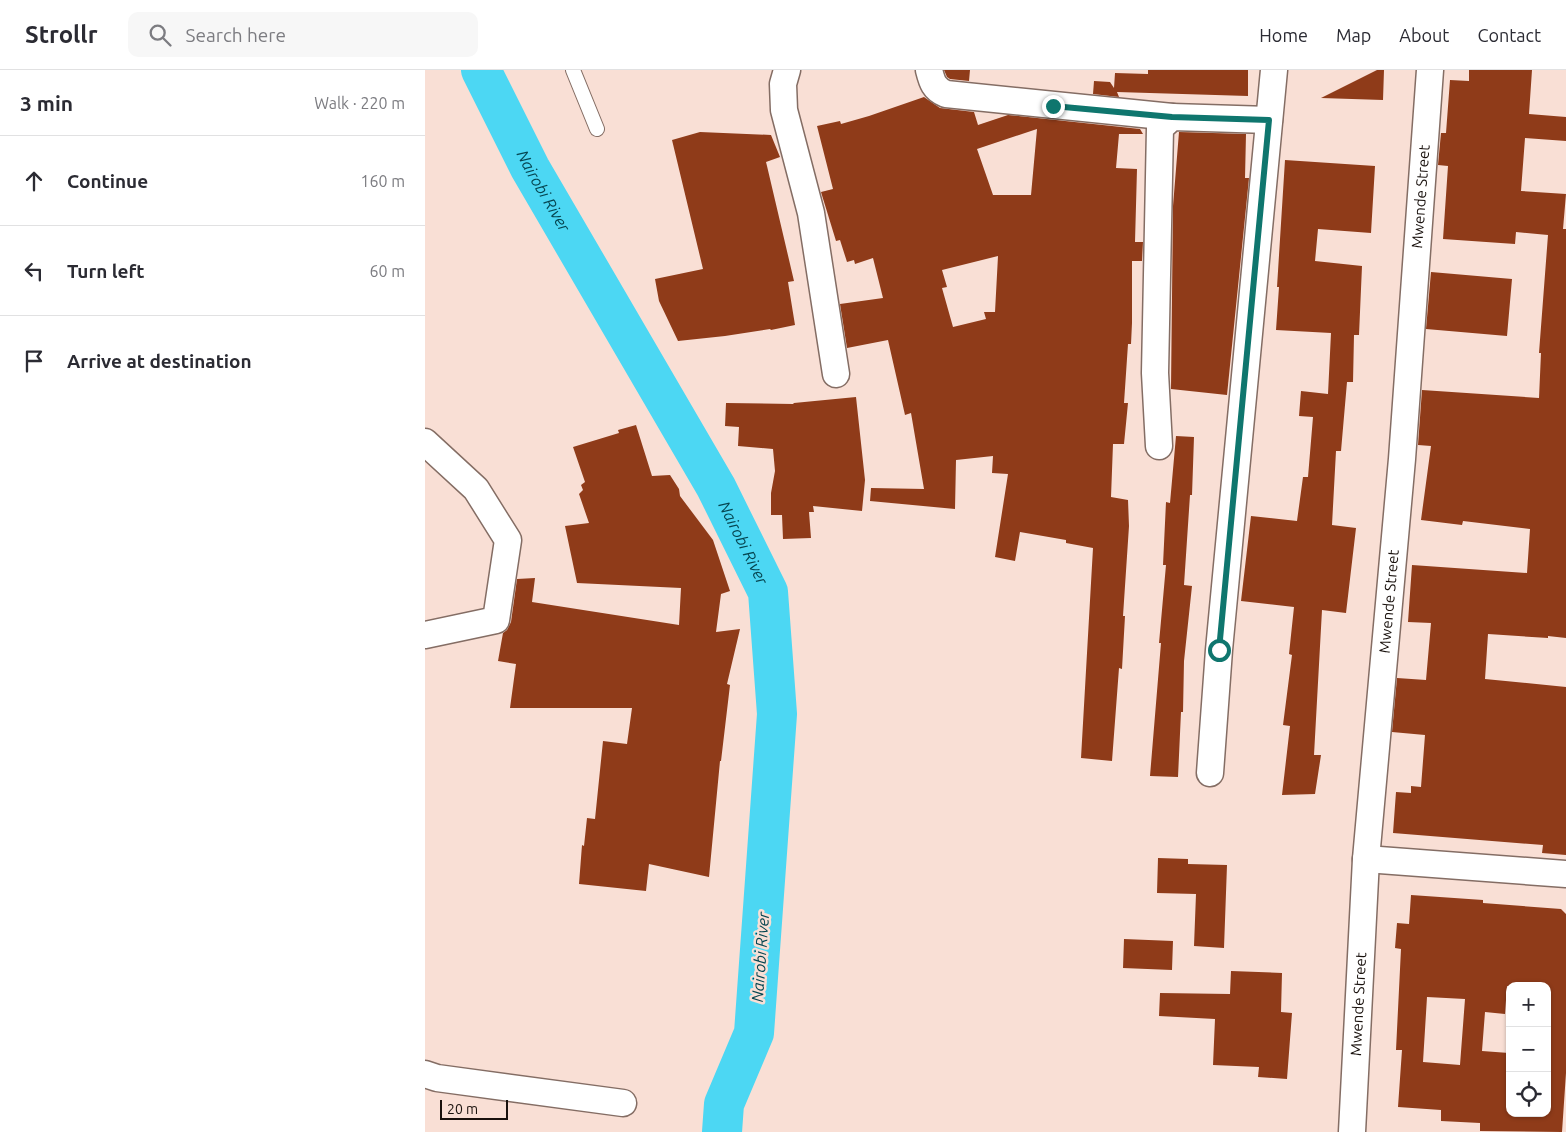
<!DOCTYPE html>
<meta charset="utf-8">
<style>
:root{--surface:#fff;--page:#f7f7f7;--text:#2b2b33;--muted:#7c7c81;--line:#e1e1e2}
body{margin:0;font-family:Ubuntu,sans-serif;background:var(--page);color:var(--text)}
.controls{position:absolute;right:15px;bottom:15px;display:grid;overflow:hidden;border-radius:10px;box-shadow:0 1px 4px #0004}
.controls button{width:45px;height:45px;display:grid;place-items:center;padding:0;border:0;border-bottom:1px solid var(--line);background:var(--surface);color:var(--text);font:25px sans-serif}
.scale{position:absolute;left:15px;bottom:12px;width:68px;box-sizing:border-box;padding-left:5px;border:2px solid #19110d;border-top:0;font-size:14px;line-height:18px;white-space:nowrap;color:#19110d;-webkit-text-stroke:4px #f9dfd5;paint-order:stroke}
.stop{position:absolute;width:15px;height:15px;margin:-11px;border:4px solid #0f766e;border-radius:50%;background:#fff}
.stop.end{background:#0f766e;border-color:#fff;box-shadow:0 1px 5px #0008}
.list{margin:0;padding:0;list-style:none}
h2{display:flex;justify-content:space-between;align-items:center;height:65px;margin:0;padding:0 20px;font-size:21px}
h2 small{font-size:16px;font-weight:400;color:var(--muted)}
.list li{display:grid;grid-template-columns:32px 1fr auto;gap:15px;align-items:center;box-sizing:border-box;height:90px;padding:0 20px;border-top:1px solid var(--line)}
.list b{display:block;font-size:19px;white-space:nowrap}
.list em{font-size:16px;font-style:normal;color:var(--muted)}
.icon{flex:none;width:28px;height:28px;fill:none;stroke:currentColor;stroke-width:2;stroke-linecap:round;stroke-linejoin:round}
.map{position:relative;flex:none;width:1141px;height:1062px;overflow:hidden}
header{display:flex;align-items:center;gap:30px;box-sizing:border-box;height:70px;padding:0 25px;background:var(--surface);border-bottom:1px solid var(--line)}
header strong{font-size:24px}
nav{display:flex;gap:28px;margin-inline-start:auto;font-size:18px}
.search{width:350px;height:45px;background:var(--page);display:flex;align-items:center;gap:12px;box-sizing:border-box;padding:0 18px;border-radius:10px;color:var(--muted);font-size:19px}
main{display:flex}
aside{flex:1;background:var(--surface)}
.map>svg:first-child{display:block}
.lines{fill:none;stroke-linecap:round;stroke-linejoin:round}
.river{stroke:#4cd7f3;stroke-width:40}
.building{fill:#8f3b19;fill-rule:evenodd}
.lane-casing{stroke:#846d64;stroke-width:16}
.street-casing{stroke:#846d64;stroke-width:29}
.lane{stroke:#fff;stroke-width:14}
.street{stroke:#fff;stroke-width:26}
.route{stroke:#0f766e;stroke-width:6}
.labels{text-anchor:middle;stroke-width:5;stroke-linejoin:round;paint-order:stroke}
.street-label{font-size:15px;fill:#19110d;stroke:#f9dfd5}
.water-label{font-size:16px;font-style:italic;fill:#064651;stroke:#f9dfd5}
</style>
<header>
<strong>Strollr</strong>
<div class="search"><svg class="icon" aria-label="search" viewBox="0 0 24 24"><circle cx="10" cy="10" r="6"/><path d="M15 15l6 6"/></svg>Search here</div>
<nav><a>Home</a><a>Map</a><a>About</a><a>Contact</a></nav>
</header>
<main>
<aside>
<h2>3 min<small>Walk · 220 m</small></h2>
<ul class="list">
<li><svg class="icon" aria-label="ahead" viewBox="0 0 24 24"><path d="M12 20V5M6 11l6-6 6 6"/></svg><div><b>Continue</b></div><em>160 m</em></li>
<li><svg class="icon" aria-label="left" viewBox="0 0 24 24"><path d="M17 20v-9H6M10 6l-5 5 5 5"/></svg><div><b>Turn left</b></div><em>60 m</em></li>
<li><svg class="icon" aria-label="arrive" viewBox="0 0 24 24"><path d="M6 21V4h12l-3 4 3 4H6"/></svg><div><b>Arrive at destination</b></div></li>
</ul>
</aside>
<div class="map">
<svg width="1141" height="1062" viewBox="0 0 1141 1062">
<rect width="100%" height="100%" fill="#f9dfd5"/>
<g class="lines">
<path class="river" id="s1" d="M 56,0 L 105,98 L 291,417 L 343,522 L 352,644 L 329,963 L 299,1034 L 297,1062"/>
</g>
<path class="building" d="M 519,0 L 545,0 L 544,11 L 525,9 L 522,7 Z
M 723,0 L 823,0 L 823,26 L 692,22 L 694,27 L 668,24 L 669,11 L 685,12 L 689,18 L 690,3 L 723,4 Z
M 952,0 L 959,0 L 958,30 L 896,28 Z
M 1044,0 L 1107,0 L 1104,44 L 1141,47 L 1141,71 L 1100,68 L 1096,121 L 1141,124 L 1138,159 L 1141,159 L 1141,568 L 1123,566 L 1123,568 L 1063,564 L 1060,609 L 1141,617 L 1141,785 L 1117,783 L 1118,775 L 968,763 L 971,722 L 986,723 L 986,716 L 996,717 L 1000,665 L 967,662 L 972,608 L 1001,610 L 1006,553 L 983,552 L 987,495 L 1102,503 L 1105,459 L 1038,451 L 1037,455 L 996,450 L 1006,376 L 993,375 L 997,320 L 1114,328 L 1116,283 L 1114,283 L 1123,165 L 1091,162 L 1090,174 L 1018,169 L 1023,96 L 1013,95 L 1016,63 L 1021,63 L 1025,10 L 1044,11 Z
M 499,27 L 515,38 L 549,42 L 553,55 L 583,45 L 715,59 L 718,64 L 694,64 L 691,98 L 712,99 L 710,172 L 718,172 L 717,191 L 707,191 L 707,253 L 706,274 L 703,274 L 699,333 L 703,333 L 699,374 L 688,374 L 686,427 L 703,430 L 704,456 L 698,546 L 700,546 L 697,599 L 694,598 L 687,691 L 656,688 L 668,478 L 641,473 L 641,470 L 595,462 L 590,491 L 570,487 L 583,404 L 567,403 L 568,386 L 531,390 L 530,439 L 445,431 L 446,418 L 499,419 L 486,343 L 480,345 L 463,270 L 422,278 L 415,234 L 458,228 L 448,188 L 430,194 L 429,190 L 422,192 L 415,170 L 411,171 L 396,122 L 408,119 L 392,56 L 415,51 L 416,54 L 444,46 ZM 612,59 L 606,125 L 568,125 L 552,79 ZM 573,186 L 570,242 L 559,242 L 561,249 L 528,257 L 517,218 L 522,217 L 517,200 Z
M 275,62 L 346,65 L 355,87 L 341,92 L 342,96 L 369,211 L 363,212 L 370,255 L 346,260 L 345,259 L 300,266 L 253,271 L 234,231 L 230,209 L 278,199 L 247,70 Z
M 754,62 L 821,64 L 820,108 L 824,108 L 802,325 L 746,319 L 748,136 Z
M 860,90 L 950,96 L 946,163 L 893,159 L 890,191 L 937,196 L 934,265 L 929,265 L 928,312 L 922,312 L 916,381 L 911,381 L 907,455 L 931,458 L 921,543 L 897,540 L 889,685 L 896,685 L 890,724 L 857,725 L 865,656 L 858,655 L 867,585 L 864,584 L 869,537 L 816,531 L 826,446 L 872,451 L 878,407 L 883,407 L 888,347 L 874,346 L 876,321 L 903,324 L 906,263 L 851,260 L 854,217 L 852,217 Z
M 1006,202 L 1087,209 L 1082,266 L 1001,259 Z
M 431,327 L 440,410 L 437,441 L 388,436 L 389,442 L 384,442 L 386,468 L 358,469 L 357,445 L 346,445 L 346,423 L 350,401 L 348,379 L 313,376 L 314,357 L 300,356 L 301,333 L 368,334 L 369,333 Z
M 211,355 L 227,406 L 245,405 L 254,419 L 255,426 L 288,470 L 305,521 L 296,524 L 291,562 L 315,559 L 302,614 L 305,615 L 296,691 L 295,691 L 284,807 L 224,794 L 221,821 L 154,814 L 157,775 L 159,776 L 162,748 L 170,749 L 178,671 L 202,674 L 207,638 L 85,638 L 91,594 L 73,591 L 78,563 L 82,560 L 86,552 L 92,509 L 110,508 L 107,532 L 254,555 L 256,518 L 152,513 L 140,456 L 164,453 L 154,424 L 158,420 L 156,415 L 160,412 L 148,377 L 194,363 L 193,360 Z
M 751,366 L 769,367 L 767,425 L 765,425 L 759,515 L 767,516 L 759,591 L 758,642 L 756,642 L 753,707 L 725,706 L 736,573 L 734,573 L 735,562 L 741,495 L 738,495 L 741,432 L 745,433 Z
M 733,788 L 763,789 L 763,794 L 802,795 L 799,878 L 769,876 L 771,824 L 732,823 Z
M 986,825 L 1058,830 L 1058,833 L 1136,839 L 1141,844 L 1141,1003 L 1137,1062 L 1055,1061 L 1055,1053 L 1016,1051 L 1016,1040 L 973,1037 L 977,980 L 971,980 L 976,879 L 970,878 L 972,853 L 984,854 ZM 1082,916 L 1122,916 L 1122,1043 L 1085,1043 L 1085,1012 L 1082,1012 L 1084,983 L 1057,981 L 1060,942 L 1080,944 ZM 1002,927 L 1040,929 L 1035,995 L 998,992 Z
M 699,869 L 748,871 L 747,900 L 698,898 Z
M 806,901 L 857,903 L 856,942 L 867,943 L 862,1009 L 833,1007 L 834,997 L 788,995 L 790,949 L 734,946 L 735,923 L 805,924 Z"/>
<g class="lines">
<defs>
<path id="lane" d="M 148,0 L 172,59"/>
<g id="street">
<path d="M 362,0 L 358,14 L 359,40 L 386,143 L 411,304"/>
<path d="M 504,0 C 507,12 509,19 521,24 L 747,47"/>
<path d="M 0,372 L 51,419 L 83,470 L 71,550 L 0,565"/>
<path d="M 734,376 L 730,303 L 735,58 L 747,47 L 844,50"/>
<path d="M 785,703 L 794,580 L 849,0"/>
<path d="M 941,789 L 1141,804"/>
<path d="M 0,1004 L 12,1008 L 198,1033"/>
<path id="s2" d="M 927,1062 L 941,789 L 977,389 L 1005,0"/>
</g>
</defs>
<use href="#lane" class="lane-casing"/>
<use href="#street" class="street-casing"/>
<use href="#lane" class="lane"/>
<use href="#street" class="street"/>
</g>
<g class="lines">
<path class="route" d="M 628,36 L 747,47 L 844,50 L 794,580"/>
</g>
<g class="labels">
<g class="street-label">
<text dy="5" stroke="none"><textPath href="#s2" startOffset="938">Mwende Street</textPath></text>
<text dy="5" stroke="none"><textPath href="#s2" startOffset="532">Mwende Street</textPath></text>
<text dy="5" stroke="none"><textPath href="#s2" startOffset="128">Mwende Street</textPath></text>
</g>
<g class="water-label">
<text dy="6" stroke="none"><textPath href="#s1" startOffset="136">Nairobi River</textPath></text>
<text dy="6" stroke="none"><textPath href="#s1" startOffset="541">Nairobi River</textPath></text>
<text transform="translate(335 887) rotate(-86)" y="6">Nairobi River</text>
</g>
</g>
</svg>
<div class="controls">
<button>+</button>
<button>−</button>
<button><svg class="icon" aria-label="locate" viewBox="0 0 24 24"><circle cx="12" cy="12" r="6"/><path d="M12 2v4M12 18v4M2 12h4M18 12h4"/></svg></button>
</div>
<div class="scale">20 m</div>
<div class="stop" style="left:794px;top:580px"></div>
<div class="stop end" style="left:628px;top:36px"></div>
</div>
</main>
